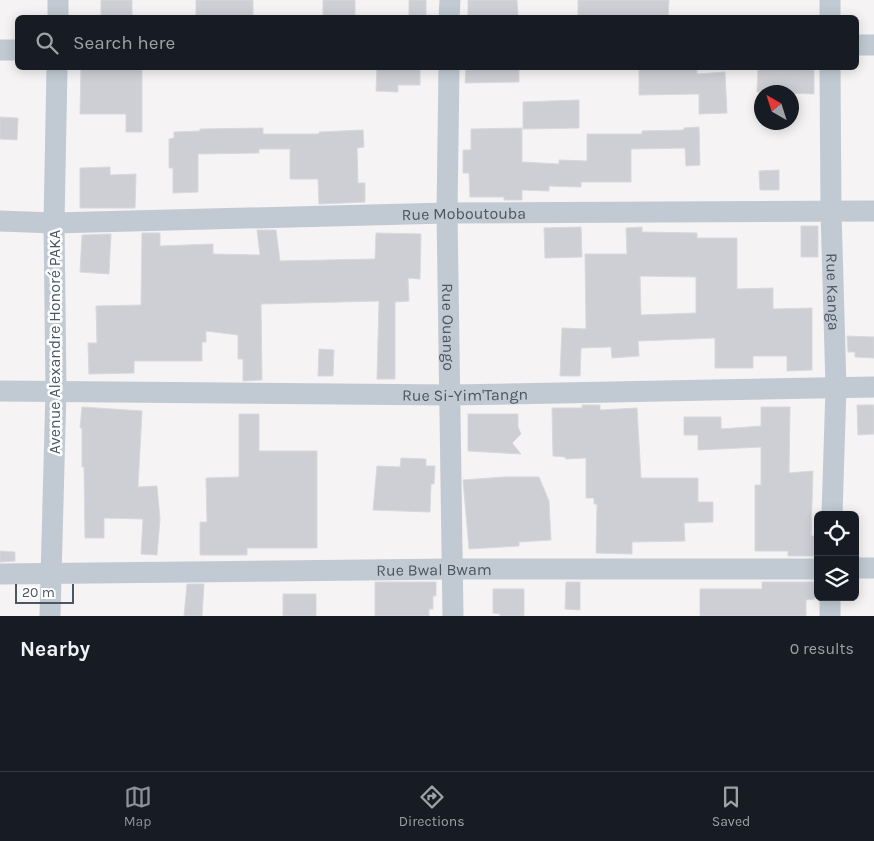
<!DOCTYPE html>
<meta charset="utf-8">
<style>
:root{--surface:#171b24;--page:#242831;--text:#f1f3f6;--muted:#9ea1a6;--line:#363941;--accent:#8c9099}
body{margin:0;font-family:Karla,sans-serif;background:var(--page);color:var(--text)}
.controls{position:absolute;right:15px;bottom:15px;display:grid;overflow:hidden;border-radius:8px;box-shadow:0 2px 12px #0003}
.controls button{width:45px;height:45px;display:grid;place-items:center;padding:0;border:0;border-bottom:1px solid var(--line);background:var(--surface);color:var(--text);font:25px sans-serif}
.compass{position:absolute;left:754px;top:85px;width:45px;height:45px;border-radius:50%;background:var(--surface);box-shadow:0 2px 12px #0003;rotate:321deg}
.scale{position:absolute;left:15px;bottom:12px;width:59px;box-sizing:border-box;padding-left:5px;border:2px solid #4a5661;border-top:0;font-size:14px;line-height:18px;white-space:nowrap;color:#4a5661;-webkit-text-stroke:4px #fff;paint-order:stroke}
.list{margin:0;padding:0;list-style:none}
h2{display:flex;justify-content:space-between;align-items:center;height:65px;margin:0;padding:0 20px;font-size:21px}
h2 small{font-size:16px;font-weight:400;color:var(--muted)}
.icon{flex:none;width:28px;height:28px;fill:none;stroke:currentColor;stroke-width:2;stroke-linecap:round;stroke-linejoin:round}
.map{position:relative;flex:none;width:874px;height:616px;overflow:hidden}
.search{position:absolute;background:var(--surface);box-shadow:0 2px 12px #0003;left:15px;right:15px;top:15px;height:55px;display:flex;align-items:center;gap:12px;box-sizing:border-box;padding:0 18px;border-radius:8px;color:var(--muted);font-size:19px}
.sheet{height:155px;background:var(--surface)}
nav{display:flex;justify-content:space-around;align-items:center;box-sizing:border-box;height:70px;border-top:1px solid var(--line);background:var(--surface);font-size:14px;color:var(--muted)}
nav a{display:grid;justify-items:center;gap:2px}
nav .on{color:var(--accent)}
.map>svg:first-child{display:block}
.building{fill:#cdcfd5;stroke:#d7d9de;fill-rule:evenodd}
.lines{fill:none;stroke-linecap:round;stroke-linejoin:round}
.minor{stroke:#c1cad2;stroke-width:21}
.labels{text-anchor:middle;stroke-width:5;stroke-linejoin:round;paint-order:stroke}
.street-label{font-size:16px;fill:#4a5661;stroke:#fff}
</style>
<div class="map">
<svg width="874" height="616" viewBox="0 0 874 616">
<rect width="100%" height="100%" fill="#f5f3f3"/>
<path class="building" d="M 101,0 L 132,0 L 132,18 L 101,18 Z
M 196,0 L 253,0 L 253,18 L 196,17 Z
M 323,0 L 355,0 L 355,18 L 323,18 Z
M 409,0 L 426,0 L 426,18 L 409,18 Z
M 468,0 L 517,0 L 518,18 L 468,18 Z
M 578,0 L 669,0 L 668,18 L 578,18 Z
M 81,68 L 142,68 L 142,132 L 126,132 L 126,114 L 80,114 Z
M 377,68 L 420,68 L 420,85 L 398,85 L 398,92 L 376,91 Z
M 466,68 L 519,68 L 519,82 L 465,83 Z
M 639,68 L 697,68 L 697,74 L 725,72 L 727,113 L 699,114 L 699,94 L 639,95 Z
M 758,68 L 814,68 L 814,94 L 757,92 Z
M 579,100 L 579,128 L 523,129 L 523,102 Z
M 0,117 L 18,118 L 17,140 L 0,139 Z
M 699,127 L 700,165 L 686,166 L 685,148 L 631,149 L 631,182 L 581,182 L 581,187 L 549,186 L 549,191 L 522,190 L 522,200 L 504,200 L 504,197 L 470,197 L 469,173 L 463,173 L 463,150 L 471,150 L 471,129 L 522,128 L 522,162 L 559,164 L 559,160 L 587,161 L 587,134 L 642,134 L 642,131 L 684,130 L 684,128 Z
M 263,128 L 263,134 L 319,134 L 319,132 L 363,130 L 364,147 L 357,148 L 358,183 L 365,183 L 365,202 L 319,204 L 318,179 L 290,179 L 290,149 L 259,149 L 259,153 L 198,154 L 198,192 L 173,193 L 173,168 L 169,168 L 169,139 L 174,138 L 174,132 L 200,131 L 200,129 Z
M 110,167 L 110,175 L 136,174 L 135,208 L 80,208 L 80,168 Z
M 779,170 L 779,190 L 760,190 L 759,171 Z
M 801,226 L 818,226 L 818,257 L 801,257 Z
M 581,227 L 582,257 L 545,258 L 544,228 Z
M 642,227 L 642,232 L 697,233 L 697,238 L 737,238 L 737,289 L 773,288 L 773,309 L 812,308 L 812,370 L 787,371 L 787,356 L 753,356 L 753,368 L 715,368 L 715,338 L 638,341 L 639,356 L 612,358 L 611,347 L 581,348 L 580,376 L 560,376 L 562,328 L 586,329 L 585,254 L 627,254 L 626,228 ZM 640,276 L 696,277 L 696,313 L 641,315 Z
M 257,230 L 276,230 L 280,261 L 375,259 L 376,233 L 421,234 L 420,279 L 408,278 L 409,301 L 395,302 L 395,379 L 377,379 L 379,301 L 261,304 L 262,380 L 243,381 L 243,359 L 238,359 L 238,335 L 206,331 L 206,342 L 202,342 L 202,361 L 134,361 L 134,373 L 89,374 L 88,343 L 97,343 L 96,306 L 141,305 L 142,233 L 160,233 L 160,246 L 213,244 L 213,254 L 260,255 Z
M 111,234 L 109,274 L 80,272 L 82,235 Z
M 847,336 L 874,337 L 874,358 L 855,357 L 855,352 L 848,352 Z
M 319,349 L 334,350 L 333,376 L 318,376 Z
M 582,405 L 600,405 L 600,410 L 637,408 L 641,478 L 698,478 L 698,502 L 713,502 L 713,522 L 684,523 L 685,541 L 632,542 L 632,554 L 596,553 L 597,504 L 594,504 L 594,498 L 586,498 L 586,458 L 566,459 L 565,457 L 553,456 L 552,408 L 582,408 Z
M 857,405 L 874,405 L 874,434 L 858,435 Z
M 82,407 L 142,411 L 138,487 L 157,486 L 160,519 L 157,555 L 141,554 L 143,519 L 104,518 L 104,538 L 85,538 L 84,467 L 82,467 L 82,428 L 80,428 Z
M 761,407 L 790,407 L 789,473 L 813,471 L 811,536 L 818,536 L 818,554 L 815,554 L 815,556 L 788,556 L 788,551 L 755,551 L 755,485 L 761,485 L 761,447 L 698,450 L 698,435 L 684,435 L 684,417 L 721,417 L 721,429 L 761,426 Z
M 239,414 L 259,414 L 259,451 L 317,451 L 317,548 L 247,548 L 247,555 L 200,555 L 200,522 L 207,522 L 206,478 L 239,477 Z
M 468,414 L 518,414 L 518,427 L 521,434 L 512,443 L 521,454 L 468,451 Z
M 401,458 L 426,459 L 426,466 L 435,466 L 434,484 L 431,484 L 430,512 L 373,510 L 377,466 L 400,467 Z
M 504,477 L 539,477 L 549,501 L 551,540 L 519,542 L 519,546 L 469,549 L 463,480 Z
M 0,551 L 15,552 L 15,561 L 0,562 Z
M 375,582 L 436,582 L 436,596 L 433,596 L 433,609 L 429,609 L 429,616 L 375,616 Z
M 566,582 L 580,582 L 580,610 L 565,609 Z
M 762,582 L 815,582 L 815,599 L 806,600 L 806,616 L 700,616 L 700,589 L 762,589 Z
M 187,584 L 204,584 L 202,616 L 184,616 Z
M 493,589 L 524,589 L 524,616 L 500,616 L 500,614 L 493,613 Z
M 283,594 L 316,594 L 316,616 L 283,616 Z"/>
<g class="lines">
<g class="minor">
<path d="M 830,0 L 830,18"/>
<path d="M 58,18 L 58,0"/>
<path d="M 449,18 L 450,0"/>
<path d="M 856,45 L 874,45"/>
<path d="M 0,50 L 18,50"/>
<path id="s1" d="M 449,68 L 447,213 L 453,616"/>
<path id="s2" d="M 830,68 L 831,211 L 836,387 L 832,515"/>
<path id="s3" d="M 0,221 L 54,223 L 447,213 L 874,211"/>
<path id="s4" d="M 0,391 L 451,395 L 874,387"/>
<path d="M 855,568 L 874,568"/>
<path id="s5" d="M 0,574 L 451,569 L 818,569"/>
<path d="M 830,597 L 830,616"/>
<path d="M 50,616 L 56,390 L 54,223 L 57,68"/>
</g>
</g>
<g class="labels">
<g class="street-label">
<text dy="6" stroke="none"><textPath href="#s3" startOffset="464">Rue Moboutouba</textPath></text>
<text dy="6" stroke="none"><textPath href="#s2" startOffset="224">Rue Kanga</textPath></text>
<text dy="6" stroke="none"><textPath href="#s1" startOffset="259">Rue Ouango</textPath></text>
<text transform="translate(54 342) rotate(-90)" y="6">Avenue Alexandre Honoré PAKA</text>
<text dy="6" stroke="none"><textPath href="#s4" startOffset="465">Rue Si-Yim'Tangn</textPath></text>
<text dy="6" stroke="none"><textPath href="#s5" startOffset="434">Rue Bwal Bwam</textPath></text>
</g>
</g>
</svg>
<div class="controls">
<button><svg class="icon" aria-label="locate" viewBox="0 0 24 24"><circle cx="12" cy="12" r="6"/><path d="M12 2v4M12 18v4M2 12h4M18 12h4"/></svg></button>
<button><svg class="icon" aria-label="layers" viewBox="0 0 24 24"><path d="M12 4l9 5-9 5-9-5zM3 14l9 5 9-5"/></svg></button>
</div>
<svg class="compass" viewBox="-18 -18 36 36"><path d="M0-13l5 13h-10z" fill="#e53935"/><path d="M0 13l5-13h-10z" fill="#9ea1a6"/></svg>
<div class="scale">20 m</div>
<div class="search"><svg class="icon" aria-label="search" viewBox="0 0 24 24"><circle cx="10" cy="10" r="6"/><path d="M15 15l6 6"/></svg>Search here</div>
</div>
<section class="sheet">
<h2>Nearby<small>0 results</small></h2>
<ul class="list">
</ul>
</section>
<nav>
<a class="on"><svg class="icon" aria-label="map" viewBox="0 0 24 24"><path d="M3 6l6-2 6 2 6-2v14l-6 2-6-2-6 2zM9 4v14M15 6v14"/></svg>Map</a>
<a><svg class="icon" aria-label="directions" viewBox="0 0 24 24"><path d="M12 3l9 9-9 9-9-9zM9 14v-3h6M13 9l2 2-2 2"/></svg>Directions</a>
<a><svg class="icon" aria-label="saved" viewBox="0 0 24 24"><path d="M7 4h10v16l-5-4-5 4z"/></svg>Saved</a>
</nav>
